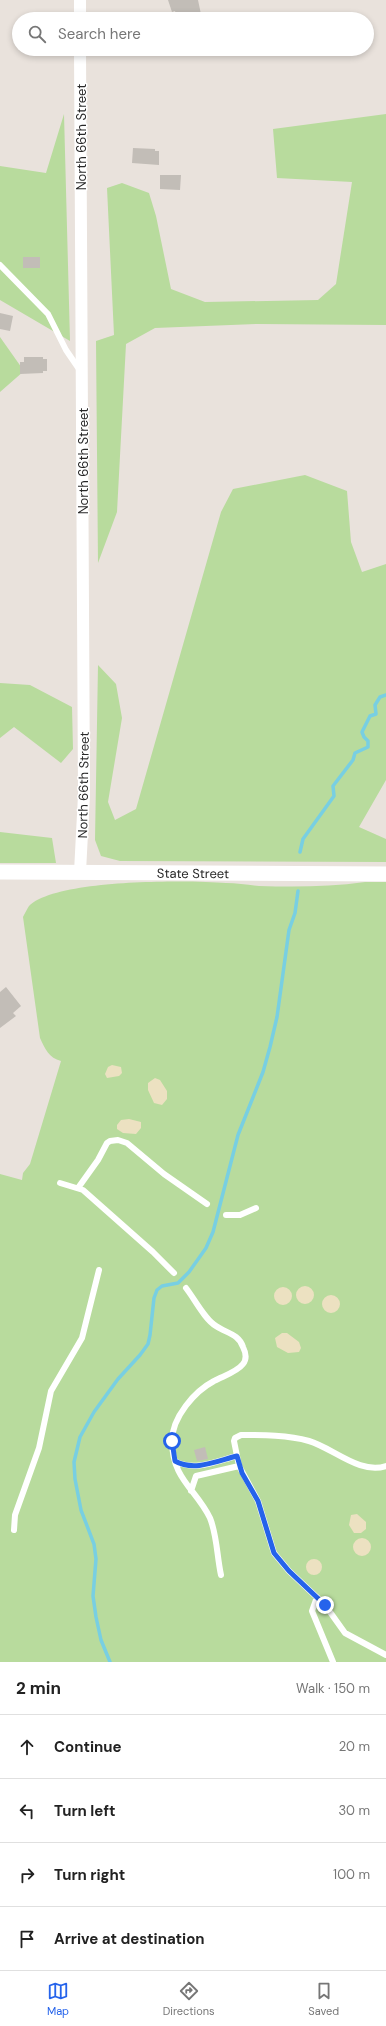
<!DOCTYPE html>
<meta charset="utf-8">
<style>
:root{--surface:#fff;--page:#f6f6f6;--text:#222;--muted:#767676;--line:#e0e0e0;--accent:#2563eb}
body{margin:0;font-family:"DM Sans",sans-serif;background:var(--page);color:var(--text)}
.stop{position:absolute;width:12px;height:12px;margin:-9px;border:3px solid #2563eb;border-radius:50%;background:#fff}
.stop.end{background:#2563eb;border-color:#fff;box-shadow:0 1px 4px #0008}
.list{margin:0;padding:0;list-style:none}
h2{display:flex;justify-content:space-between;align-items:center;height:52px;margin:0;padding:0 16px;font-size:17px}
h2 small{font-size:13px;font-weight:400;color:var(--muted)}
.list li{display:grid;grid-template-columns:26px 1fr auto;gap:12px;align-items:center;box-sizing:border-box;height:64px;padding:0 16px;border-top:1px solid var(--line)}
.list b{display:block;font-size:15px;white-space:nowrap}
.list em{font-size:13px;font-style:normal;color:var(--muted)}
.icon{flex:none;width:22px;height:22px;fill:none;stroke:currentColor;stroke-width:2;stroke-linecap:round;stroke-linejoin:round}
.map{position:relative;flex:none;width:386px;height:1662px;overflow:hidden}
.search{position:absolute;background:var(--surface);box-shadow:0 2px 6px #0003;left:12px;right:12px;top:12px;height:44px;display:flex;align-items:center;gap:10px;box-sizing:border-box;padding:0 14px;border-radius:22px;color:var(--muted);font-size:15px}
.sheet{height:308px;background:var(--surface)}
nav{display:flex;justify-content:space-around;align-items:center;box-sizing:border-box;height:56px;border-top:1px solid var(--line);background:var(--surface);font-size:11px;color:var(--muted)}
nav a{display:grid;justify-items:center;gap:2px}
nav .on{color:var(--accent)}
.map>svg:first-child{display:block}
.green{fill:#b8db9d}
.sand{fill:#ece1c1}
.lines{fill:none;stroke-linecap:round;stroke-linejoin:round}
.stream{stroke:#78cfe2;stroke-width:3.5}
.building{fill:#c2bdb7}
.service{stroke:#fff;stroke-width:6}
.minor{stroke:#fff;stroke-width:12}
.tertiary{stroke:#fff;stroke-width:15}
.route{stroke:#2563eb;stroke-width:5}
.labels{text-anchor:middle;stroke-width:3;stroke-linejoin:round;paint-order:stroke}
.street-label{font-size:13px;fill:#282828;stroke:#fff}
</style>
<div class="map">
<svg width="386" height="1662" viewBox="0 0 386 1662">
<rect width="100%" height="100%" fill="#e9e2dc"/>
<path class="green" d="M 64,114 L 70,341 L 0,300 L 0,166 L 46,173 Z
M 386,114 L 386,325 L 257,324 L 155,328 L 126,344 L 117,512 L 98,563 L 96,341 L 114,335 L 107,188 L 122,183 L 149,193 L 156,216 L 171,289 L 205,302 L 318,300 L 336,284 L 352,182 L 277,178 L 273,129 Z
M 0,337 L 24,371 L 0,392 Z
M 305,475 L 347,491 L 351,542 L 362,572 L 386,564 L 386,780 L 359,827 L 386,839 L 386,862 L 120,861 L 101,856 L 95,840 L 98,665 L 116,684 L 122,718 L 108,802 L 115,820 L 136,809 L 221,512 L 233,489 Z
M 0,683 L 30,685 L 72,707 L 73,749 L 61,763 L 14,727 L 0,738 Z
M 0,832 L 52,838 L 56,863 L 0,863 Z
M 365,882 L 386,882 L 386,1662 L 0,1662 L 0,1174 L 22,1180 L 23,1173 L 30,1164 L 61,1061 C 49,1058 45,1049 40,1038 L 23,917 C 25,913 27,909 29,906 C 56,879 187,880 226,883 C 237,883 248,885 259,886 C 295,887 330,887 365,882 Z"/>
<path class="sand" d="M 112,1065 L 121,1067 L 122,1073 L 119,1076 L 107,1078 L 105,1074 L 108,1067 Z
M 155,1078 L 160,1080 L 167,1091 L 167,1099 L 162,1105 L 154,1103 L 148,1090 L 148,1083 Z
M 129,1119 L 141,1122 L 141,1128 L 136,1134 L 123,1133 L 117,1129 L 117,1125 L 121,1120 Z
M296 1295a9 9 0 1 1 18 0a9 9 0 1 1-18 0Z
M274 1296a9 9 0 1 1 18 0a9 9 0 1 1-18 0Z
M322 1304a9 9 0 1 1 18 0a9 9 0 1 1-18 0Z
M 282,1333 L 287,1333 L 299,1342 L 301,1348 L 299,1352 L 288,1353 L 277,1347 L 275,1338 Z
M 357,1514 L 366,1522 L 366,1529 L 361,1533 L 354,1533 L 349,1525 L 351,1515 Z
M353 1547a9 9 0 1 1 18 0a9 9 0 1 1-18 0Z
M306 1567a8 8 0 1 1 16 0a8 8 0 1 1-16 0Z"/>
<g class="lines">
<path class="stream" d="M 300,852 L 303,839 L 334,796 L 333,786 L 353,760 L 355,753 L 368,747 L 368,741 L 364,737 L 362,732 L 370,716 L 376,714 L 375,705 L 380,697 L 386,695
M 110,1662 L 101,1640 L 96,1617 L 93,1596 L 96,1559 L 94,1544 L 81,1510 L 75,1479 L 74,1462 L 80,1437 L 94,1412 L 118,1379 L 140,1355 L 148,1344 L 150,1335 L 154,1298 L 157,1290 L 162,1286 L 178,1283 L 189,1272 L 206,1248 L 213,1232 L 238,1135 L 263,1072 L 270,1047 L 277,1017 L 289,930 L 295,913 L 298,891"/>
</g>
<path class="building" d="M 168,0 L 198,0 L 202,19 L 183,19 L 181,16 L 177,18 L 175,11 L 172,12 Z
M 133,148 L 155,149 L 155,151 L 159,151 L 159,165 L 132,163 Z
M 160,175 L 181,175 L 180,190 L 160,189 Z
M 23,257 L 40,257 L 40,268 L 23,268 Z
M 0,313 L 13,316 L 10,331 L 0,329 Z
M 24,357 L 43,357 L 43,359 L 47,359 L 47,371 L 43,371 L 43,373 L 20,374 L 20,362 L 24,362 Z
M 6,987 L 21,1006 L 13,1013 L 16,1016 L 0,1028 L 0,992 Z
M 205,1447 L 208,1459 L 197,1461 L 194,1450 Z"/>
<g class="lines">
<path class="service" d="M 0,265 L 48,314 L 66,350 L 79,369
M 60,1183 L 83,1190 L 153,1252 L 174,1273
M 78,1188 L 98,1160 L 107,1143 L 110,1141 L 118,1140 L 127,1143 L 164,1174 L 207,1204
M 226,1215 L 240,1215 L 256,1208
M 186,1288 C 194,1298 205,1320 216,1326 C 226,1333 239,1334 243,1347 C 246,1353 247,1359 243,1364 C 237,1372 223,1376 214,1381 C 195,1391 172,1417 172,1441 C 172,1479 196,1489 210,1518 C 217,1535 217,1557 221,1575
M 175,1461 C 194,1472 217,1461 237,1456
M 386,1466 C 360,1475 333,1448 309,1441 C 288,1435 263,1435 241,1435 L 235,1438 L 234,1441 L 239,1466 L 258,1501 L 274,1553 L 289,1571 L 325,1605 L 345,1633 L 386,1655
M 191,1491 L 196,1476 L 239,1466
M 14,1530 L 15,1515 L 39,1448 L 51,1391 L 82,1338 L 99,1270
M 317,1597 L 312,1611 L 333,1662"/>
<path class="minor" d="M 80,0 L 80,19
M 80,872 L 84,795 L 80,49"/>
<path class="tertiary" id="s1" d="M 0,872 L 386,874"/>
</g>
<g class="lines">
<path class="route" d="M 172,1441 L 175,1461 C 194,1472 217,1461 237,1456 L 242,1473 L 258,1501 L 274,1553 L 289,1571 L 325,1605"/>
</g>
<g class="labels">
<g class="street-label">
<text transform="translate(81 137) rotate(-90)" y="5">North 66th Street</text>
<text transform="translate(83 461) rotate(-90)" y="5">North 66th Street</text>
<text transform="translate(83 785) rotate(-89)" y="5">North 66th Street</text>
<text dy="5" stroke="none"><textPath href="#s1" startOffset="193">State Street</textPath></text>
</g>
</g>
</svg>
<div class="stop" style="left:172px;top:1441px"></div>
<div class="stop end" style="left:325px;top:1605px"></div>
<div class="search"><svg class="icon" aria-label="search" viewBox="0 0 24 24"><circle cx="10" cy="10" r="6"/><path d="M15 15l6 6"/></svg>Search here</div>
</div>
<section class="sheet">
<h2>2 min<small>Walk · 150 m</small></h2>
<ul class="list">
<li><svg class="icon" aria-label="ahead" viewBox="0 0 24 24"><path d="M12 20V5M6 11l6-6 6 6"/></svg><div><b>Continue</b></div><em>20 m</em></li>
<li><svg class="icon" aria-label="left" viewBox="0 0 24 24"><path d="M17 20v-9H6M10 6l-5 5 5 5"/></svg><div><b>Turn left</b></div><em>30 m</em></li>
<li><svg class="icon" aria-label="right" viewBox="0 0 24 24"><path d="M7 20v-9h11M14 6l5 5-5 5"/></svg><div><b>Turn right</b></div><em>100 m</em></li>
<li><svg class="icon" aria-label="arrive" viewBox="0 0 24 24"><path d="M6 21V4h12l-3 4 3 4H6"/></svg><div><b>Arrive at destination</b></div></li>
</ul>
</section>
<nav>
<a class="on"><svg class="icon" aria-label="map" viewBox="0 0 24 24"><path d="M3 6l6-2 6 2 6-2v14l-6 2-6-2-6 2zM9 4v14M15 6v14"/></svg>Map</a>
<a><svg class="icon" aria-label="directions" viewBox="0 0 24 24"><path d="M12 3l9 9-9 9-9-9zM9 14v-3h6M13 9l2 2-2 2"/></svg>Directions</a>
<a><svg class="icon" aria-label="saved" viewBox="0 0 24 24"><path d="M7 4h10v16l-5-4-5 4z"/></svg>Saved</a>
</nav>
